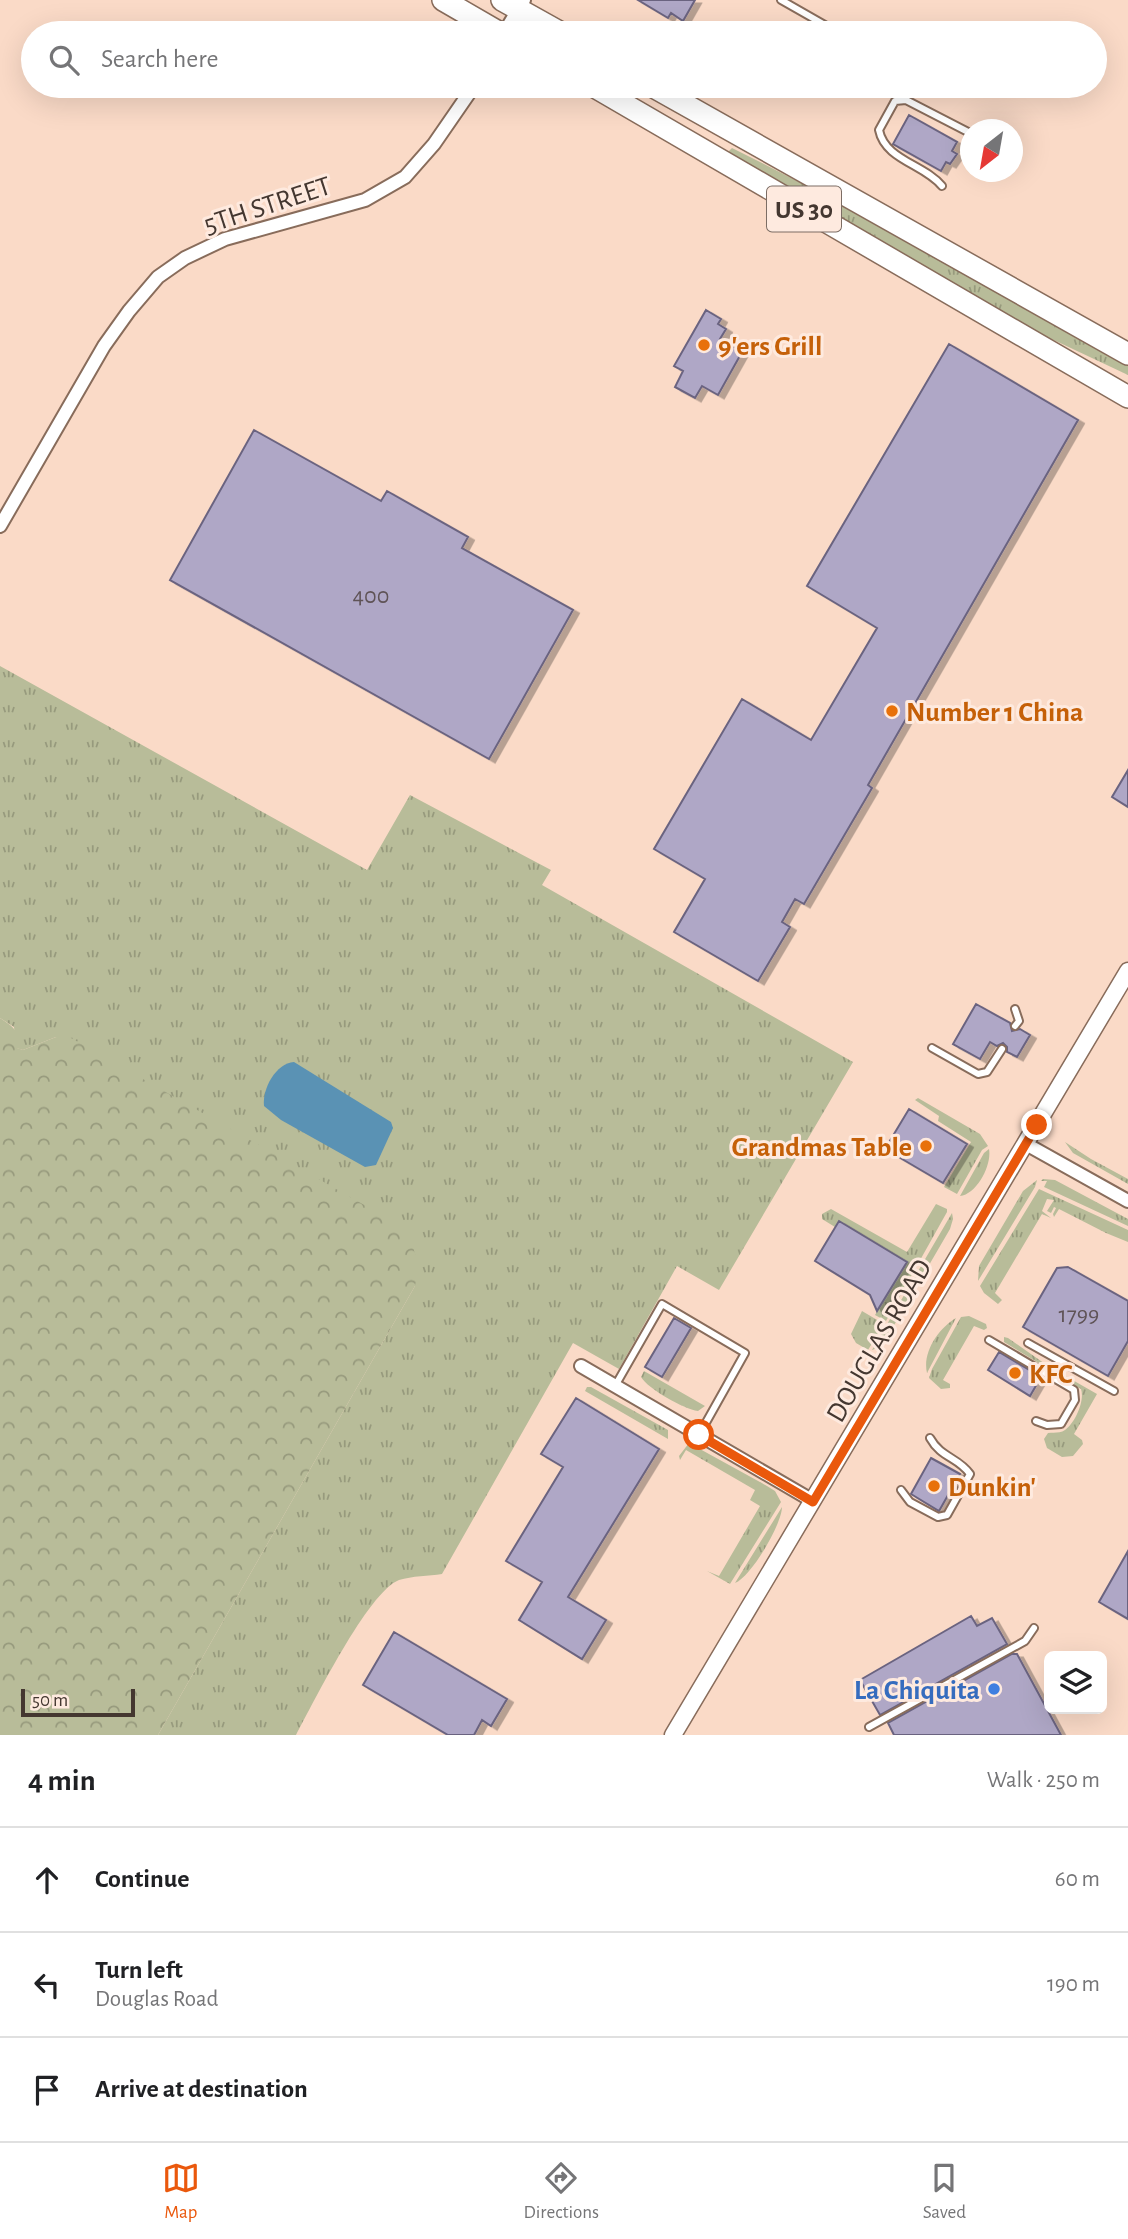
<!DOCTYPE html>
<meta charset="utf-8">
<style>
:root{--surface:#fff;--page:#f2f2f2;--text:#202124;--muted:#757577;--line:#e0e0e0;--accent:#ea580c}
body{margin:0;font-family:"Alegreya Sans",sans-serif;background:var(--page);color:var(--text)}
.controls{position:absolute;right:21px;bottom:21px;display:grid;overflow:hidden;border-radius:10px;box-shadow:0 7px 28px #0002}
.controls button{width:63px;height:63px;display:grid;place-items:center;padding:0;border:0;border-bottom:2px solid var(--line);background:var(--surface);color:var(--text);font:35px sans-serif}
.compass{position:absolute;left:960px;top:119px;width:63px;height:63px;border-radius:50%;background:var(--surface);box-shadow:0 7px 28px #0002;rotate:211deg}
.scale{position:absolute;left:21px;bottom:18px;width:114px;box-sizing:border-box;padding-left:7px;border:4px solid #443730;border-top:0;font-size:19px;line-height:24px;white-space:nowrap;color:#443730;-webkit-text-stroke:5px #feeadf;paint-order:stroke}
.stop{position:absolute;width:21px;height:21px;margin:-16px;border:5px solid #ea580c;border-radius:50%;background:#fff}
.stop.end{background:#ea580c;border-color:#fff;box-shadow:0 2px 7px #0008}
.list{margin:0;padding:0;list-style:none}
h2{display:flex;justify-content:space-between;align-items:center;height:91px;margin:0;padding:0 28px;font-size:30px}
h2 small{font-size:23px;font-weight:400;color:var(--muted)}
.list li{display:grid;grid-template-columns:46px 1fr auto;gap:21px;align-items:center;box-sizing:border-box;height:105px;padding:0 28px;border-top:2px solid var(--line)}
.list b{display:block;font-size:26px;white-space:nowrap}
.list p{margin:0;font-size:23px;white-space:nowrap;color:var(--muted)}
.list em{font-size:23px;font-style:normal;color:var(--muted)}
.icon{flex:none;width:38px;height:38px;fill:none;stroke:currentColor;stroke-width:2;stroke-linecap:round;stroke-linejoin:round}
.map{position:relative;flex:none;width:1128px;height:1735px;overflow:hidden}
.search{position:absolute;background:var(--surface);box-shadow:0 7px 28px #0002;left:21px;right:21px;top:21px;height:77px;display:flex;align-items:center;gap:18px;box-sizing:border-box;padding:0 24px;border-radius:38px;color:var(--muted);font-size:26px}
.sheet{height:406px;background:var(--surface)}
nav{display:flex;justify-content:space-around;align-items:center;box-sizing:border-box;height:98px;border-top:2px solid var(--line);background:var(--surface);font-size:19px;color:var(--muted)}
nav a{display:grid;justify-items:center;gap:4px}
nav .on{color:var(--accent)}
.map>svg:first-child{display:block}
.grass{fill:url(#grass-tufts)}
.forest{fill:url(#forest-crowns)}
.water{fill:#5a92b4}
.building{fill:#afa7c6;stroke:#6b6480;stroke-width:2;filter:url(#shadow)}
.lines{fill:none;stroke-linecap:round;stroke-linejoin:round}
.service-casing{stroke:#886c5b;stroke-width:10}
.minor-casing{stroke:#886c5b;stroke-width:16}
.tertiary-casing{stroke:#886c5b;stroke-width:19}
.primary-casing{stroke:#886c5b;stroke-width:24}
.service{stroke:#fff;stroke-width:6}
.minor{stroke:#fff;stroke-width:12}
.tertiary{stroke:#fff;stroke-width:16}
.primary{stroke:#fff;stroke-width:21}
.route{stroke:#ea580c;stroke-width:9}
.food-dot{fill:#e8710a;stroke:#feeadf;stroke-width:2.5}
.shop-dot{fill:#3f7fe0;stroke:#feeadf;stroke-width:2.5}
.labels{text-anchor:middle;stroke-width:6;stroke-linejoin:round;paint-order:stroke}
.number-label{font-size:24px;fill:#5f5356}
.shield{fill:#feeadf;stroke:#7c6d64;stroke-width:2}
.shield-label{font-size:26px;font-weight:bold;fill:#443730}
.street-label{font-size:28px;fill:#443730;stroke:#feeadf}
.food-label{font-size:28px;font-weight:bold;fill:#c56008;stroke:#feeadf;text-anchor:start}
.shop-label{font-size:28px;font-weight:bold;fill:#366cbe;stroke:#feeadf;text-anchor:end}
</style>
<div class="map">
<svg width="1128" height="1735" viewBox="0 0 1128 1735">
<defs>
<pattern id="grass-tufts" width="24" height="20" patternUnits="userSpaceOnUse" patternTransform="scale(1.75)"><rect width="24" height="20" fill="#b8bc99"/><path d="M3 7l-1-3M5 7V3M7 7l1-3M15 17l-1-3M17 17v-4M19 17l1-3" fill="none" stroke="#979a7d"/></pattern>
<pattern id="forest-crowns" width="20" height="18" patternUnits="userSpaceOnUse" patternTransform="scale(1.75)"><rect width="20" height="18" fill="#b8bc99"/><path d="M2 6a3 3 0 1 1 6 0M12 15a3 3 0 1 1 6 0" fill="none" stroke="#979a7d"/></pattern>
<filter id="shadow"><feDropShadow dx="6" dy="3.5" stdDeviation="0" flood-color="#0004"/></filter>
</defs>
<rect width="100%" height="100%" fill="#fadac7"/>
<path class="grass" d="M 732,148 C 867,215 997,291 1128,366 L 1128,375 L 1024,326 L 728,152 Z
M 0,666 L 367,870 L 410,795 L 551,870 L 542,885 L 853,1062 L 719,1290 L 677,1266 L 619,1369 L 573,1343 L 442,1574 C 429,1576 412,1576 399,1580 C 368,1592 314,1702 296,1735 L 158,1735 L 415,1286 L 56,1037 L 23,1050 L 16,1048 L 14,1027 L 0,1018 Z
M 918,1098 L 980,1134 L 988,1146 L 982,1150 L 957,1194 L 944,1187 L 971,1142 L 938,1121 L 939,1116 L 915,1100 Z
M 1065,1142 L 1091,1159 L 1128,1179 L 1128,1184 L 1073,1153 Z
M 989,1149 C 992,1165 977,1194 960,1196 L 984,1153 Z
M 1043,1179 L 1055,1180 L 1128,1219 L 1128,1226 L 1044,1187 L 1047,1181 L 1041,1181 Z
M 1037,1180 L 1035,1187 L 978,1281 L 979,1266 L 1023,1191 Z
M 1039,1189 L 1128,1230 L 1128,1242 L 1106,1233 L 1059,1209 L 1054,1217 L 1053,1214 L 1056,1208 L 1054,1207 L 1051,1213 L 1047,1211 L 1054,1200 L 1047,1199 L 1042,1211 L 1051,1218 L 1042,1214 L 995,1293 L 1002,1300 L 998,1304 L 984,1293 L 980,1286 Z
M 936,1204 L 947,1209 L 947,1212 L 886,1321 L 875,1315 L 906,1262 L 839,1221 L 835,1227 L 822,1219 L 822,1214 L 831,1209 L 907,1252 Z
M 952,1213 L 953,1219 L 950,1229 L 882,1346 L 872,1350 Z
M 862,1311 L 884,1324 L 868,1350 L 856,1343 L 851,1334 Z
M 969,1316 L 986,1324 L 987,1328 L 984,1330 L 974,1326 L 943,1380 L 950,1384 L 950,1388 L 941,1389 L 929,1378 L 932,1369 L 961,1317 Z
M 956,1318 L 927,1373 C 922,1352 939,1328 956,1318 Z
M 1004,1337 L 1008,1338 L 1048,1366 L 1097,1394 L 1074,1434 L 1082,1440 L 1083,1444 L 1073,1456 L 1062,1457 L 1047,1448 L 1044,1439 L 1048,1433 C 1053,1432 1060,1434 1065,1430 C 1075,1423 1085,1401 1081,1389 L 1004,1342 Z
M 644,1371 L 705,1406 L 698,1411 C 684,1409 648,1389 641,1377 Z
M 587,1387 L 591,1387 L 668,1430 L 668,1439 L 585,1391 Z
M 689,1443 L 767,1486 L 775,1491 L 781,1502 L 730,1584 L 707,1571 L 719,1576 L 760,1506 L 750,1500 L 755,1490 L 686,1450 L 680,1460 L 679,1456 Z
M 782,1507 C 782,1524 751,1577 735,1583 Z"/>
<path class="forest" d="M 0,1018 C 14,1027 20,1031 17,1048 L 23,1050 L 56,1037 L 71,1038 L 387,1218 C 412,1239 421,1252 415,1286 L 158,1735 L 0,1735 Z"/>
<path class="water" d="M 294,1062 L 391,1122 L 393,1128 L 376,1165 L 365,1167 L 281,1120 L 264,1106 C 262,1089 276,1063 294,1062 Z"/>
<path class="building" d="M 638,0 L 695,0 L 683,21 L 671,13 L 668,18 Z
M 909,115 L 957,142 L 952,151 L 957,154 L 950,164 L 946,162 L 941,171 L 893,144 Z
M 706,310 L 721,319 L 718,324 L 726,329 L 720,339 L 742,352 L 718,395 L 702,386 L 695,398 L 675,387 L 683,371 L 674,366 Z
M 949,344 L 1078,420 L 868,785 L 872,788 L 804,904 L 795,899 L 782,922 L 790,927 L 758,981 L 674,932 L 705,879 L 654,849 L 742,699 L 811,740 L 877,628 L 807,586 Z
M 254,430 L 381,501 L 387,491 L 468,537 L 462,548 L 573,610 L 489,759 L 170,580 Z
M 1128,770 L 1128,807 L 1112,797 Z
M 976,1004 L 1010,1023 L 1012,1031 L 1020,1029 L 1030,1035 L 1017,1057 L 1007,1052 L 1007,1047 L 1003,1043 L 997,1046 L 990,1042 L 980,1059 L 953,1044 Z
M 909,1109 L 967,1144 L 943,1183 L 885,1149 Z
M 839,1221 L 907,1262 L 877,1311 L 870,1295 L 815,1261 Z
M 1068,1267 L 1128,1301 L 1128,1341 L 1108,1376 L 1023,1327 L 1057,1268 Z
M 674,1318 L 691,1328 L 662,1377 L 645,1367 Z
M 999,1352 L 1041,1377 L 1030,1396 L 988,1370 Z
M 576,1398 L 659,1449 L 568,1597 L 606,1620 L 582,1659 L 519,1620 L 542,1582 L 506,1561 L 563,1467 L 541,1454 Z
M 931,1458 L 960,1474 L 939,1511 L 911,1494 Z
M 1128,1551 L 1128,1619 L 1099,1602 Z
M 971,1616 L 977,1626 L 992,1618 L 1007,1644 L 880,1715 L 860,1680 Z
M 394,1632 L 507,1699 L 491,1726 L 482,1720 L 474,1735 L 448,1735 L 363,1685 Z
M 1012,1654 L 1017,1654 L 1061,1735 L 894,1735 L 888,1723 Z"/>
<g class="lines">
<defs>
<path id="service" d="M 781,0 L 839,33
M 942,186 C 924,164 885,160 879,130 L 895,101 L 906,100 L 970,133
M 1015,1009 L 1019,1021 L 1015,1026
M 932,1048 L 978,1074 L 987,1072 L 1002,1049
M 989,1340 L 1074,1390 L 1075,1400 L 1061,1424 L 1047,1425 L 1036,1421
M 1028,1343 L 1114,1391
M 615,1386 L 662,1304 L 745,1353 L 699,1435
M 901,1490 L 910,1502 L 938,1517 L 947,1515 L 970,1474 C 958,1457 941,1458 930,1438
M 869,1727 L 1025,1641 L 1034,1628"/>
<path id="minor" d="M 504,33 L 524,0
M 0,526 L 104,346 L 129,311 L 158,277 L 185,258 L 225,239 L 365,200 L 405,177 L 434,144 L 474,86
M 1026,1144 L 1128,1201
M 581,1366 L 813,1501"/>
<path id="tertiary" d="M 673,1735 L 1128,971"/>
<path id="primary" d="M 443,0 L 500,33
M 502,0 L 561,33
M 593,86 L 1128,397
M 652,86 L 1128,354"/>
</defs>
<use href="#service" class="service-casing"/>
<use href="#minor" class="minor-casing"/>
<use href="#tertiary" class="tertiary-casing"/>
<use href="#primary" class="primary-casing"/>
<use href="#service" class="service"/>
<use href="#minor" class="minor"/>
<use href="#tertiary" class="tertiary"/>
<use href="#primary" class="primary"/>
</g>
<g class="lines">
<path class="route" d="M 699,1435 L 813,1502 L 1037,1125"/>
</g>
<g class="food-dot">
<circle cx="704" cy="345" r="7"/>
<circle cx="892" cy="711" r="7"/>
<circle cx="926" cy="1146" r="7"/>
<circle cx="1015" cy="1373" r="7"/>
<circle cx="934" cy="1486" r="7"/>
</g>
<circle class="shop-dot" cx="994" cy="1689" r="7"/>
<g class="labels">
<g class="number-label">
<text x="371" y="603">400</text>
<text x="1079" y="1322">1799</text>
</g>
<rect class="shield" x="767" y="186.5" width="74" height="45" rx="5"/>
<g class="shield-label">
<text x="804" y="218">US 30</text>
</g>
<g class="street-label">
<text transform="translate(267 204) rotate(-18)" y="10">5TH STREET</text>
<text transform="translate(878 1340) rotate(-60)" y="10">DOUGLAS ROAD</text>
</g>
<g class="food-label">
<text x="718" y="355">9'ers Grill</text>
<text x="906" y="721">Number 1 China</text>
<text x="912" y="1156" text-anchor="end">Grandmas Table</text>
<text x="1029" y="1383">KFC</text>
<text x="948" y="1496">Dunkin'</text>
</g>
<g class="shop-label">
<text x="980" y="1699">La Chiquita</text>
</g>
</g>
</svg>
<div class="controls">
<button><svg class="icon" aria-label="layers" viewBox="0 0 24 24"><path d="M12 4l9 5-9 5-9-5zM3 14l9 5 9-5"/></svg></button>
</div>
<svg class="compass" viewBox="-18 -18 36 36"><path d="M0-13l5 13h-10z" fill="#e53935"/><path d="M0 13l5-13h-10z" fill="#757577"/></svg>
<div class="scale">50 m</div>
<div class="stop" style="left:699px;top:1435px"></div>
<div class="stop end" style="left:1037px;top:1125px"></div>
<div class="search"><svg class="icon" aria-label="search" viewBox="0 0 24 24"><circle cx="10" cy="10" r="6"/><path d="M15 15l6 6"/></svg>Search here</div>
</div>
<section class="sheet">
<h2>4 min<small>Walk · 250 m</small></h2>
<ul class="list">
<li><svg class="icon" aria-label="ahead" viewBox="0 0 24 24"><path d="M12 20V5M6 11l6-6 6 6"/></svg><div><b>Continue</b></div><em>60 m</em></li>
<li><svg class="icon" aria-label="left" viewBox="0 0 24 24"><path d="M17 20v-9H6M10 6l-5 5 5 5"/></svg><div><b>Turn left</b><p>Douglas Road</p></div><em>190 m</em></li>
<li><svg class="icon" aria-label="arrive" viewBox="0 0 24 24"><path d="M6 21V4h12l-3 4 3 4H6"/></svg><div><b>Arrive at destination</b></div></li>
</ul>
</section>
<nav>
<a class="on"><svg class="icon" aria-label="map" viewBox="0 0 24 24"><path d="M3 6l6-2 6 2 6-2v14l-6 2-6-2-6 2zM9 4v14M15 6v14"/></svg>Map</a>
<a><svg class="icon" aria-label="directions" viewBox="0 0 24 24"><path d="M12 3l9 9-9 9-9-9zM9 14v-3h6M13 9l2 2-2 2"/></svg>Directions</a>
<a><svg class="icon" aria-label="saved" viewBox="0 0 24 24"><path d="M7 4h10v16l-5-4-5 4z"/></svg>Saved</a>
</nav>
